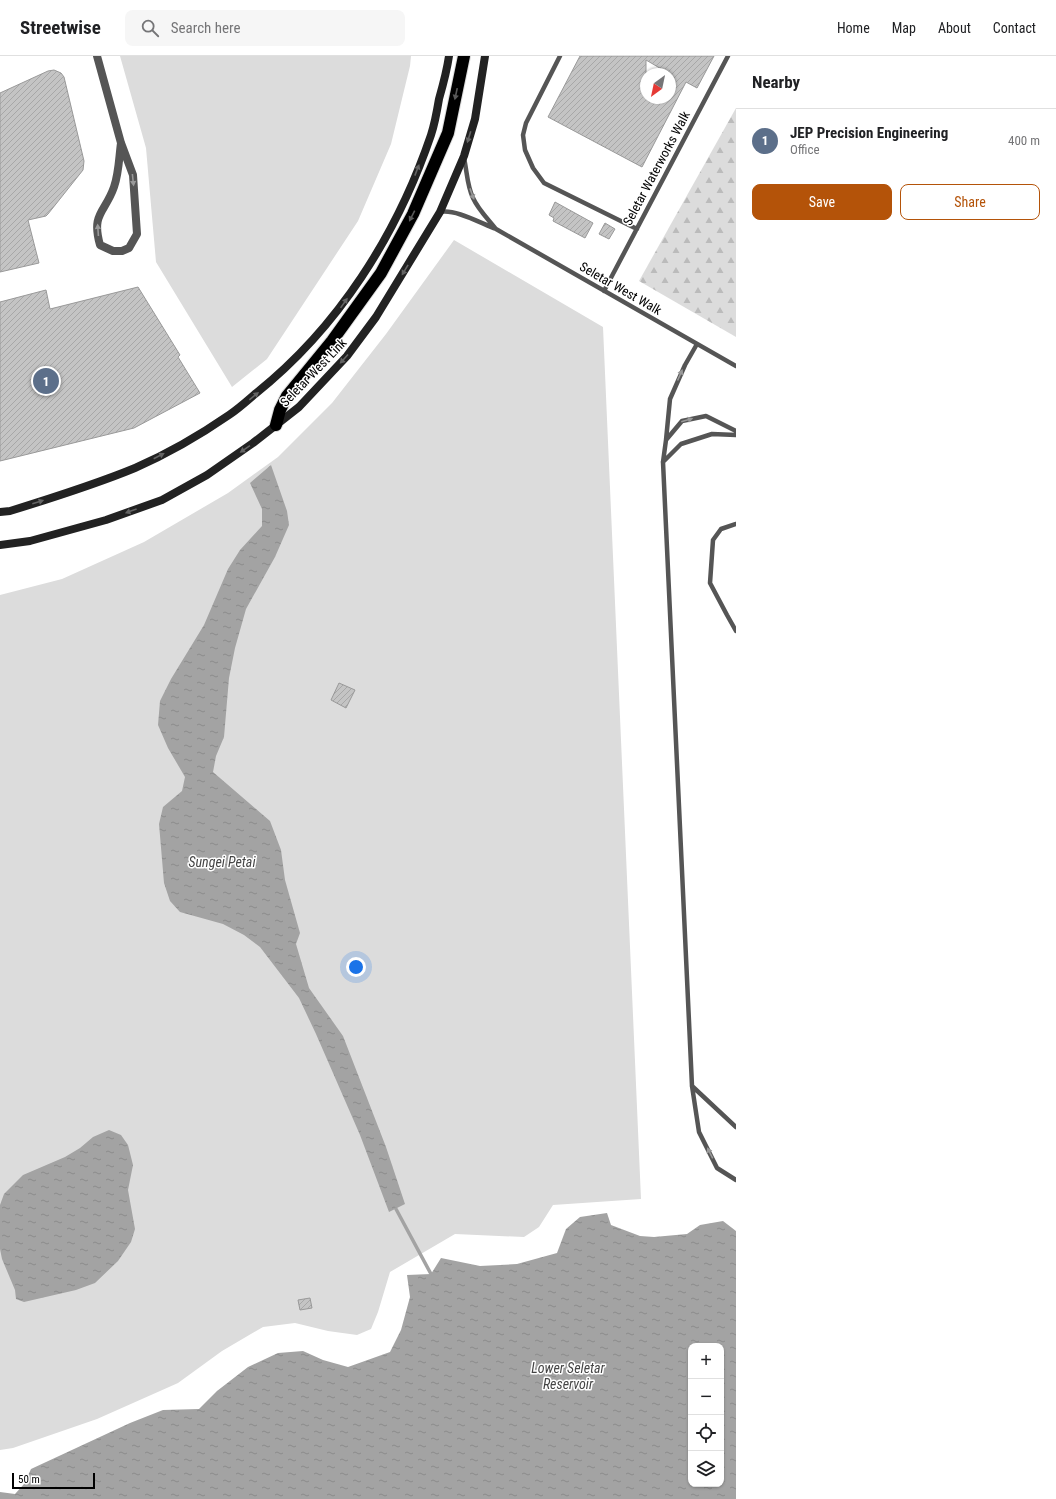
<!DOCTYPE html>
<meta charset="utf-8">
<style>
:root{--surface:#fff;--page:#f6f6f6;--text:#202124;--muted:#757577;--line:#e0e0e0;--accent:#b45309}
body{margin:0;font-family:"Roboto Condensed",sans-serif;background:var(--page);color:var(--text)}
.controls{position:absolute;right:12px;bottom:12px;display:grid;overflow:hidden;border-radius:8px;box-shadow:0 1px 3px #0004}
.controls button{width:36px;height:36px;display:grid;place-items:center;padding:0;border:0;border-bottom:1px solid var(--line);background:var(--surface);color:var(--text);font:20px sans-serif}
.compass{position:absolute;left:640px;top:12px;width:36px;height:36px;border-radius:50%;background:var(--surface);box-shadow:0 1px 3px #0004;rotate:213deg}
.scale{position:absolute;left:12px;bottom:10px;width:83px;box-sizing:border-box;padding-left:4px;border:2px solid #000;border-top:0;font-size:11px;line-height:14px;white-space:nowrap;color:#000;-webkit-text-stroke:3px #fff;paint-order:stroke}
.you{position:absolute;left:356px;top:911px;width:14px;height:14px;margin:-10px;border:3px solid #fff;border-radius:50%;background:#1a73e8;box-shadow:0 0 0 6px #1a73e833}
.badge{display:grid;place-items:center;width:26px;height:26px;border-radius:50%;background:var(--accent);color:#fff;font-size:13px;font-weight:700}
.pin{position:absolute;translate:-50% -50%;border:2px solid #fff;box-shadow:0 1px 4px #0006}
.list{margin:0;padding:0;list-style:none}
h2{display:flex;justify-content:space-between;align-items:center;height:52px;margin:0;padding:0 16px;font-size:17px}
h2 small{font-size:13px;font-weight:400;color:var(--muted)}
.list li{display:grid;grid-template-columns:26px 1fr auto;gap:12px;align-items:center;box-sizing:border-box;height:64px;padding:0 16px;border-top:1px solid var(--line)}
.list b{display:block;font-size:15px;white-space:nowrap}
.list p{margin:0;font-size:13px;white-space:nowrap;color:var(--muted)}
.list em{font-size:13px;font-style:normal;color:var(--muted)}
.actions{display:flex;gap:8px;padding:12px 16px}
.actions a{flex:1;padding:9px 0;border:1px solid var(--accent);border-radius:8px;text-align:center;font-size:14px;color:var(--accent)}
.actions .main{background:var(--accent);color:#fff}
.icon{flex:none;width:22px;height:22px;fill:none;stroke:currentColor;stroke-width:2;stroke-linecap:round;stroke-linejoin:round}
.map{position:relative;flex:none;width:736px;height:1443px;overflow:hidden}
header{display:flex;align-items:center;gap:24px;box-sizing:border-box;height:56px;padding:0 20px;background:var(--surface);border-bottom:1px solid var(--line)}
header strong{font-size:19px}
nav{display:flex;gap:22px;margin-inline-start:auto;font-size:14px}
.search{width:280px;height:36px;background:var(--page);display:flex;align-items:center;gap:10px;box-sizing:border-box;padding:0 14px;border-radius:8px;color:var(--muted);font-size:15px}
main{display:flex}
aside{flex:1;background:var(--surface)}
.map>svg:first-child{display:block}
.grass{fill:#dcdcdc}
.forest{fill:url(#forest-firs)}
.water{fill:url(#water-ripples);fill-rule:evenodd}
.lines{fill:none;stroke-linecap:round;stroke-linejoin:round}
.stream{stroke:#a3a3a3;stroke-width:3.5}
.building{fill:url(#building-hatch);stroke:#999;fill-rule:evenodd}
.motorway-casing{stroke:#dbdbdb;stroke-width:14}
.service{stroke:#555;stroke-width:4.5}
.tertiary{stroke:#555;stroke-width:8}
.secondary{stroke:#222;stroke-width:8}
.motorway{stroke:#000;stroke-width:12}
.oneway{fill:#595959}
.oneway2{fill:#646464}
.oneway3{fill:#999}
.labels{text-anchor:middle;stroke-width:3;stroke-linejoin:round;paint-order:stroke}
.street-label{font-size:13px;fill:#000;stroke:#fff}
.water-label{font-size:14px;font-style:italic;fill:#444;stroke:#fff}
</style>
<header>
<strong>Streetwise</strong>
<div class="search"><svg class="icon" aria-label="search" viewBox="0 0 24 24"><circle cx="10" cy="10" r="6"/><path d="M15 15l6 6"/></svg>Search here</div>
<nav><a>Home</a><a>Map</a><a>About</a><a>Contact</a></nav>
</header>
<main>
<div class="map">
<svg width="736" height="1443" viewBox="0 0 736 1443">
<defs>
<pattern id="forest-firs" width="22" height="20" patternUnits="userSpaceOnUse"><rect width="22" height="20" fill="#dcdcdc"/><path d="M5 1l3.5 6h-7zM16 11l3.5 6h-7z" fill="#bbb"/></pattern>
<pattern id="water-ripples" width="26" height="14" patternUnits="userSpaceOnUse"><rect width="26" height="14" fill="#a3a3a3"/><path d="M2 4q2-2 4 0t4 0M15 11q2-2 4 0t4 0" fill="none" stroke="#8b8b8b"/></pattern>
<pattern id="building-hatch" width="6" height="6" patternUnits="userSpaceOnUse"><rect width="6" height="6" fill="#c4c4c4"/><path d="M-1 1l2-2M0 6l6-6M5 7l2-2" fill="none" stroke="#a7a7a7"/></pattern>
</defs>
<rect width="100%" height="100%" fill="#fff"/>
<path class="grass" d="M 120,0 L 411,0 L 410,10 L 391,88 L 358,165 L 267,303 L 232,331 L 156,206 L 146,92 Z
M 454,184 L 603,271 L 641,1143 L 553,1149 L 539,1171 L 524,1181 L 455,1178 L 390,1216 L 378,1256 L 371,1273 L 357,1279 L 328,1275 L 295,1267 L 263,1271 L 222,1295 L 178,1327 L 97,1363 L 13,1392 L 0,1394 L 0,539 L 62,523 L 144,486 L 228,437 L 278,401 L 332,347 L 386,278 Z"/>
<path class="forest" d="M 736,52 L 736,281 L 639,225 Z"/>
<path class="water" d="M 271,409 L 287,455 L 289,469 L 275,501 L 246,553 L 235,592 L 229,622 L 224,681 L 216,700 L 213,716 L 270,765 L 281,794 L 285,824 L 300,877 L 296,888 L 309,932 L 343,980 L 386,1091 L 405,1148 L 389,1156 L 360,1079 L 316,978 L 299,942 L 260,891 L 244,879 L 223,868 L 180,856 L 170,845 L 164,827 L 159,768 L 163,751 L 182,735 L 185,721 L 168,692 L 158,669 L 160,645 L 171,623 L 204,569 L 228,513 L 240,494 L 262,470 L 262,453 L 250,427 Z
M 109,1074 L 121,1079 L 128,1089 L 133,1109 L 128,1134 L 135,1173 L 131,1186 L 118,1205 L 95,1227 L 76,1234 L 24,1246 L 16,1243 L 15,1234 L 2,1203 L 0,1193 L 0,1149 L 4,1138 L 23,1119 L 65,1101 L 80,1092 L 93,1081 Z
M 607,1157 L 611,1169 L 640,1180 L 654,1181 L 687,1178 L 700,1169 L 723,1165 L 736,1175 L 736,1443 L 0,1443 L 0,1436 L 15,1438 L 24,1428 L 31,1413 L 130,1367 L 163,1354 L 199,1353 L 217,1335 L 248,1311 L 278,1297 L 303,1295 L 323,1304 L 348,1311 L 390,1296 L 401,1274 L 410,1241 L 407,1219 L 431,1218 L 441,1202 L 480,1210 L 517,1208 L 557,1197 L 566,1173 L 580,1161 ZM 691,1290 L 721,1290 L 721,1428 L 691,1428 Z"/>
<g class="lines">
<path class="stream" d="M 396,1153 L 431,1218"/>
</g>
<path class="building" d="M 580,0 L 714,0 L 697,32 L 686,26 L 642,111 L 548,61 ZM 646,4 L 670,18 L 670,42 L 646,42 Z
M 54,14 L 61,17 L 64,21 L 84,105 L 83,114 L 48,158 L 46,160 L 28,164 L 39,207 L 0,216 L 0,37 L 48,15 Z
M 555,146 L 593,167 L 585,182 L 553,165 L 554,162 L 549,159 Z
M 605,167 L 615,173 L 609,183 L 599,178 Z
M 138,231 L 180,299 L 178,301 L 200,337 L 134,372 L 0,405 L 0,246 L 46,234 L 50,253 Z
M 339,627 L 355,634 L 346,652 L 331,644 Z
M 310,1242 L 312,1252 L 300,1254 L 298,1244 Z"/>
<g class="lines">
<defs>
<path id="motorway" d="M 276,369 L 280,354 L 287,340 L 332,285 L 381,217 L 413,158 L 448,77 L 464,0"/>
</defs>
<use href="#motorway" class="motorway-casing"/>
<path class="service" d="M 560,0 L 526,67 L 523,79 L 525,94 L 533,112 L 544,127 L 637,173
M 464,102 C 467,115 467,130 473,142 C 478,153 487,162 495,172
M 440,156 C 456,153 480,167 496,173 L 736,310
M 604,235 L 728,0
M 736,375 L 706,360 L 682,365 L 666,384 L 663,406 L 692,1030 L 699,1076 L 717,1112 L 736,1124
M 666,384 L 670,343 L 685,309 L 697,288
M 663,406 L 681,388 L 712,378 L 736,379
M 736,468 L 721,473 L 713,484 L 710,527 L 727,559 L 736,575
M 692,1030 L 736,1071"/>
<path class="tertiary" d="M 97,0 L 121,87 L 133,119 L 137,178 L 129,192 L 122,195 L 113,195 L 100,189 C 91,157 105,157 114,131 C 119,117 119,101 121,87"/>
<path class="secondary" d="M 0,456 L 10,455 C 52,442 94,429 135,412 C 167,398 200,379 229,359 C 238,353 247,345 255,338 C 338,272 397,179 431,79 C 435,67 437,55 439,43 C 443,29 447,14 449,0
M 0,489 L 30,485 L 106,464 L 162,444 L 207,419 L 253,387 L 299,351 L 347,300 L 376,261 L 440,156 L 464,100 L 475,63 L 485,0"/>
<use href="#motorway" class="motorway"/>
</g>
<defs><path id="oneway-solid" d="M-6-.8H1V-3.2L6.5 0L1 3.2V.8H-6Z"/></defs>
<g class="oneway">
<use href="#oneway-solid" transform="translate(456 38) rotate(102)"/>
<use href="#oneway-solid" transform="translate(412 160) rotate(117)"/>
</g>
<g class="oneway2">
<use href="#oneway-solid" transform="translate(469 81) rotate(107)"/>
<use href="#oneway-solid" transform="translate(417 114) rotate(-69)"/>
<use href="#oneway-solid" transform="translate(405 214) rotate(121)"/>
<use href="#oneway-solid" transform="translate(344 247) rotate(-55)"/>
<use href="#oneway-solid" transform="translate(344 303) rotate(132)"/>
<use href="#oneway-solid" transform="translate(254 340) rotate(-39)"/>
<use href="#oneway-solid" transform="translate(245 393) rotate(146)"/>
<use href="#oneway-solid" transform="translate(159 400) rotate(-27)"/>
<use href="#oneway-solid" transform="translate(38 446) rotate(-18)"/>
<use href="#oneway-solid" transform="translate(131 455) rotate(160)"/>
</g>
<g class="oneway3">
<use href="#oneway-solid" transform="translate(133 124) rotate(84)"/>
<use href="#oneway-solid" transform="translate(472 138) rotate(70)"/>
<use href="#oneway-solid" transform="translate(98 174) rotate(-94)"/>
<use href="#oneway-solid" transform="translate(680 319) rotate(-66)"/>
<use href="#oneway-solid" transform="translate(687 364) rotate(-16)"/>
<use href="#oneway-solid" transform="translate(710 1097) rotate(-117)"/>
</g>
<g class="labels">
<g class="street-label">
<text transform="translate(656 112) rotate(-62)" y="5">Seletar Waterworks Walk</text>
<text transform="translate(621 232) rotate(30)" y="5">Seletar West Walk</text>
<text transform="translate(313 316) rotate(-46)" y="5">Seletar West Link</text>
</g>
<g class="water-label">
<text x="222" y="811">Sungei Petai</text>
<text x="568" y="1317">Lower Seletar<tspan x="568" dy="16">Reservoir</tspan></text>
</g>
</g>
</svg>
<div class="controls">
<button>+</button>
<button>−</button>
<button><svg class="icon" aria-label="locate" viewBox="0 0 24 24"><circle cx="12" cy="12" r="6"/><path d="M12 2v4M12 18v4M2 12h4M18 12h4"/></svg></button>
<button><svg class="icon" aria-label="layers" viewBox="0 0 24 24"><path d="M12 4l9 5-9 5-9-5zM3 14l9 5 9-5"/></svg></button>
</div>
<svg class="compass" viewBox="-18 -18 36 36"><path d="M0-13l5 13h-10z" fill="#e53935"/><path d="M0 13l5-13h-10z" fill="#757577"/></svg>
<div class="scale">50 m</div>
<div class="you"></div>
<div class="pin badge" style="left:46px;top:325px;background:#5c6f8a">1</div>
</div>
<aside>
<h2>Nearby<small></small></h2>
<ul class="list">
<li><span class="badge" style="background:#5c6f8a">1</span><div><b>JEP Precision Engineering</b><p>Office</p></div><em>400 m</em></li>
</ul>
<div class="actions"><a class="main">Save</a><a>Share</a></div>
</aside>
</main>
